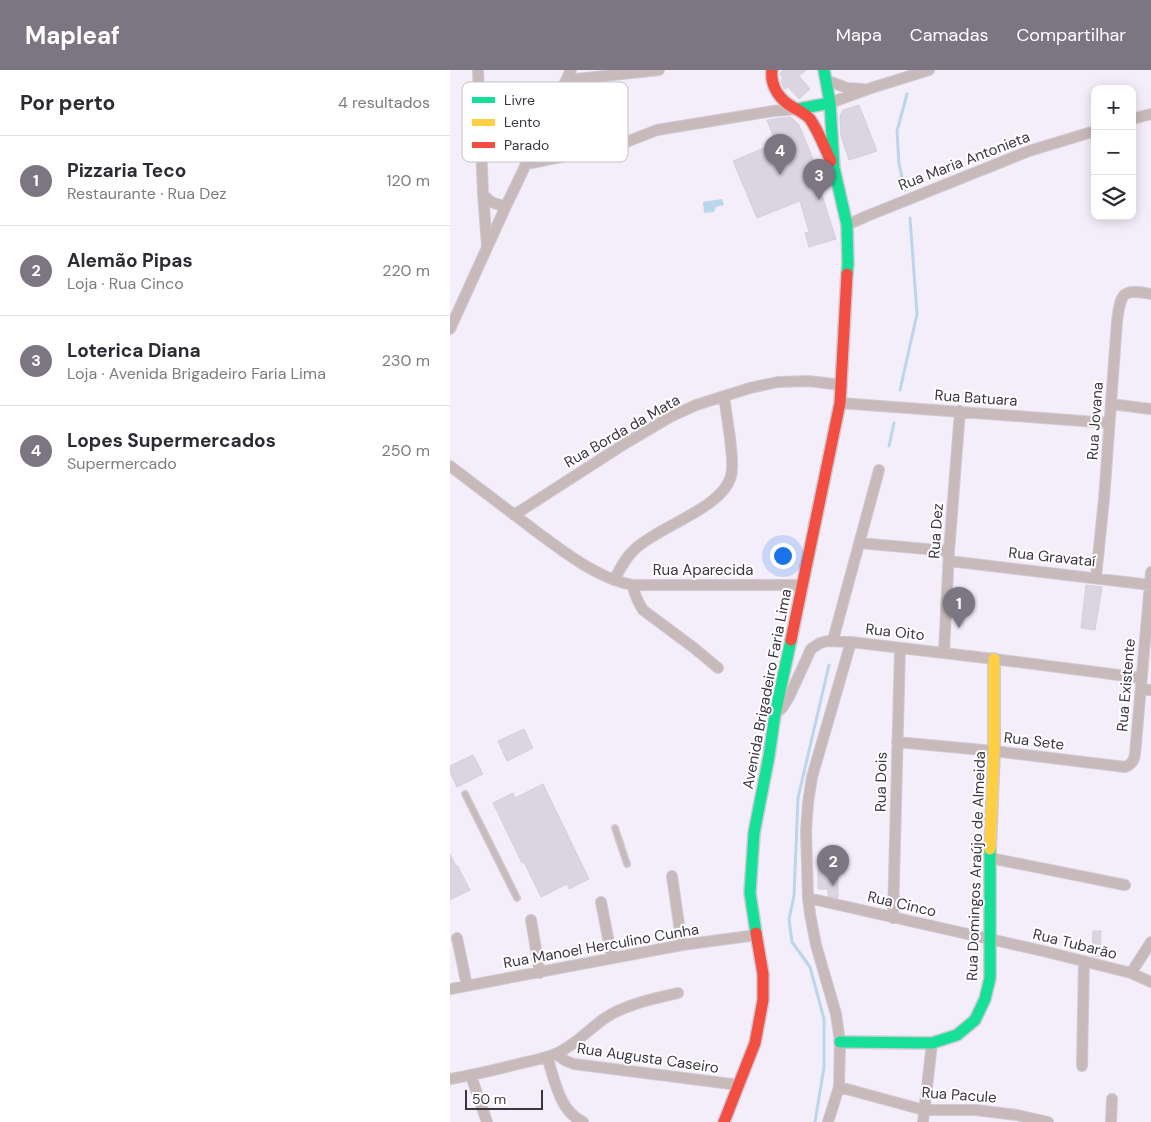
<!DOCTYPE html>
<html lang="pt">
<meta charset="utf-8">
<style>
:root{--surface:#fff;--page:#f7f7f7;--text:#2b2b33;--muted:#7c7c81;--line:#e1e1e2;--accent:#7c7682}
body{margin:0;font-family:"DM Sans",sans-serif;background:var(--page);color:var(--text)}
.controls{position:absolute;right:15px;top:15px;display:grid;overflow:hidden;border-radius:10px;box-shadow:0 2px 12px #0003}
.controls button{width:45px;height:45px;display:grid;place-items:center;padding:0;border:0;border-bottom:1px solid var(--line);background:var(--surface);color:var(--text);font:25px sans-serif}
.scale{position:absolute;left:15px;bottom:12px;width:78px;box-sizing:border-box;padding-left:5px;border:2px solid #3c3542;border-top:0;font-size:14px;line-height:18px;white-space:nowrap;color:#3c3542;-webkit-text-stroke:4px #fff;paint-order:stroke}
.you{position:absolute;left:332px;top:485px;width:18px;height:18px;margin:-12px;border:4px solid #fff;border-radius:50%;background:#1a73e8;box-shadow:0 0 0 8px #1a73e833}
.badge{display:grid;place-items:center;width:32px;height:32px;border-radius:50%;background:var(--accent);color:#fff;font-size:16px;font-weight:700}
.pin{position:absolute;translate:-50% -41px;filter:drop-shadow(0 1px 2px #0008)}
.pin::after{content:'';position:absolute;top:26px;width:18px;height:15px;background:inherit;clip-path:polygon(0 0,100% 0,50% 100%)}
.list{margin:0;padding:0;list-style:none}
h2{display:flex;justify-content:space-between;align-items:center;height:65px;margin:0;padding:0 20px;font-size:21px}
h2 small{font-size:16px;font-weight:400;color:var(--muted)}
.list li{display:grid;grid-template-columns:32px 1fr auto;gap:15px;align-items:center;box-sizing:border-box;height:90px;padding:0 20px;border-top:1px solid var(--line)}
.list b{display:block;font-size:19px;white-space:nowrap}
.list p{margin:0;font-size:16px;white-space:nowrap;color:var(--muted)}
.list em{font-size:16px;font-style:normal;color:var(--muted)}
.icon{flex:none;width:28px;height:28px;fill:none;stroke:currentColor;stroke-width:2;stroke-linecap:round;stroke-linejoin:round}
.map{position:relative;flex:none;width:701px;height:1052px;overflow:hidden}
header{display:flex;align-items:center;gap:30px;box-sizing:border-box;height:70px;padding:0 25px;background:var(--accent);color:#fff}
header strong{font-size:24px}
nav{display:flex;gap:28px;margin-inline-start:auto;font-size:18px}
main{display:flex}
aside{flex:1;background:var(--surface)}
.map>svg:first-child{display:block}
.water{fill:#bad6eb}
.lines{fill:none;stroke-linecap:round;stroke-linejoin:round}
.stream{stroke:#bad6eb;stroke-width:3}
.building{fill:#d9d5e1;stroke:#d3d0dc}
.lane-casing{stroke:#cfcad4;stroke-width:8}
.street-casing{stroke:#cfcad4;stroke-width:12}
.fast-casing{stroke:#cfcad4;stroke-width:14}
.slow-casing{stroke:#cfcad4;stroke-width:14}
.jam-casing{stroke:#cfcad4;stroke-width:14}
.lane{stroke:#c8b9ba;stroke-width:5}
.street{stroke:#c8b9ba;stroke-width:10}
.fast{stroke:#16e098;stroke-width:11}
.slow{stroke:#ffcf43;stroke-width:11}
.jam{stroke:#f24e42;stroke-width:11}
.labels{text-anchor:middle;stroke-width:4;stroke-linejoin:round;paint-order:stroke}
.street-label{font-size:15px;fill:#3c3542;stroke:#fff}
.key{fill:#fff;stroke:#c4c2c6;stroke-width:1}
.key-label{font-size:14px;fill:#3c3542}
</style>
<header>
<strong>Mapleaf</strong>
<nav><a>Mapa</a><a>Camadas</a><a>Compartilhar</a></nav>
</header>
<main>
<aside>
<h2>Por perto<small>4 resultados</small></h2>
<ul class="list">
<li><span class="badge">1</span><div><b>Pizzaria Teco</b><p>Restaurante · Rua Dez</p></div><em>120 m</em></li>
<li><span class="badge">2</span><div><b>Alemão Pipas</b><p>Loja · Rua Cinco</p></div><em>220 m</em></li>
<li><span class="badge">3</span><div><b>Loterica Diana</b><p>Loja · Avenida Brigadeiro Faria Lima</p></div><em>230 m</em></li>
<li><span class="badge">4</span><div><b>Lopes Supermercados</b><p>Supermercado</p></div><em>250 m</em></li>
</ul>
</aside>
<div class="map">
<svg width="701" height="1052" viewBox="0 0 701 1052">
<rect width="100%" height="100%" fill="#f4eefa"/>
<path class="water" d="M 272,129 L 274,135 L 266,137 L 264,142 L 254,143 L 253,132 Z"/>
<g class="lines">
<path class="stream" d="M 455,120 L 449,94 L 447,61 L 457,24
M 450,320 L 467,244 L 460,148
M 439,376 L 444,353
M 365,1052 L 374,997 L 374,949 L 360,897 L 342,872 L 339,849 L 344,826 L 348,728 L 379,595"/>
</g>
<path class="building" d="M 333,0 L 356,0 L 349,6 L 360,19 L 349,29 L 338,17 L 335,19 L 333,16 L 331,10 L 333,8 L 330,5 L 331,2 Z
M 409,35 L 427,81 L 399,90 L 391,66 L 390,46 L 393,40 Z
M 341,47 L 349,55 L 376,120 L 371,122 L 386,169 L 359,177 L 355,163 L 359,162 L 350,131 L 307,148 L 283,91 L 326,73 L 317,50 Z
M 636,515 L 652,517 L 645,560 L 631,558 Z
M 74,659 L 83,678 L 57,691 L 48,671 Z
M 23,685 L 33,704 L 7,717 L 0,702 L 0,696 Z
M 93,714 L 139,809 L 119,819 L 117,814 L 91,827 L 74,792 L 72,793 L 43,733 L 63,723 L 65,728 Z
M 0,784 L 6,796 L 7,795 L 20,820 L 0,830 Z
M 368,798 L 388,799 L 388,828 L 378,826 L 378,819 L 368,819 Z
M 643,861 L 651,861 L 650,887 L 642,886 Z"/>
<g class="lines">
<defs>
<path id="lane" d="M 15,724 L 67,828
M 165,758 L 177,794"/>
<path id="street" d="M 28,0 L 33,124 L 37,176
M 117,10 L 209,0
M 376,10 L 397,18 L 412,19
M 380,33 L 418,19 L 479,0
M 682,49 L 701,44
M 76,94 L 166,76 L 207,60 L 323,41 L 348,39
M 33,124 C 40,133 45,134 56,136
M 397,155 L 417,146 L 579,81 L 645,61
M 0,259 L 56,136 L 121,0
M 390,333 L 659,353
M 661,334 L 701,339
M 0,396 C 28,417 55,438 83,459 C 111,480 148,509 183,515 C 184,525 188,532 193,540 L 244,578 L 268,598
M 64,445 L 176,373 L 220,347 L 246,335 L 300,318 L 328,312 L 358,311 L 392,315
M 409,473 L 499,481
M 499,491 L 701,515
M 646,507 L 654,429 L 667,251 C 671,224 671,218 701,224
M 164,510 C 170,499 175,488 185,479 C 209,456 273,438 281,406 C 284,394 281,380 280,368 C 278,354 276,340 274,326
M 183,515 L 353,515
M 383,570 L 429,400
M 494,583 L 499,481 L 510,341
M 691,619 L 701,620
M 325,644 L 332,638 L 339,627 L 361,579 L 370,573 L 378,571 L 401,572 L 544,589 L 692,608
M 447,672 L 544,681 L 675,697 C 686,693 685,684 686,673 L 701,502
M 540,788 L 675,815
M 222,806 L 232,875
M 358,828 L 593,881 L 681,903 L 701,912
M 151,832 L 162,888
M 443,848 L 450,578
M 81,850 L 90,903
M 7,868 L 17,916
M 681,903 L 701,872
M 0,919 L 232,875 L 307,865
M 106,984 L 116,991 L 124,994 L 289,1015
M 97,987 C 105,1010 109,1041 133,1052
M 632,996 L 634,891
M 21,1006 L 37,1052
M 0,1009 C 23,1005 45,1000 68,994 C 80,991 93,989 105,984 C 124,976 138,960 155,948 C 176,934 203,929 228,923
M 389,1017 L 474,1040 L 525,1040 L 567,1045 L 598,1052
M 378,1052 L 389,1017 L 390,972 L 386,944 L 366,875 L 360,844 L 358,828 L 356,761 L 358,733 L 362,707 L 401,572
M 473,1052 L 482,973
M 661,1052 L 662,1029"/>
<path id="fast" d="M 374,0 L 380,33 L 384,98 L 397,155 L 398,194 L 397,204
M 348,39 L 380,33
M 306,863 L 300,823 L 304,763 L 319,686 L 325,644 L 341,570
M 390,972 L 482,973 L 507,965 L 525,950 L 535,929 L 540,908 L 540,779"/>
<path id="slow" d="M 540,779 L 544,681 L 544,589"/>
<path id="jam" d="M 322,0 C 320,13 327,26 338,34 C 345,39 354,42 360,49 C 369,62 374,77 381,91
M 341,570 L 390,333 L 397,204
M 274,1052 L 305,973 L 313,930 L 313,904 L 306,863"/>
</defs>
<use href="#lane" class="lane-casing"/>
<use href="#street" class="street-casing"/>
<use href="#fast" class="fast-casing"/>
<use href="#slow" class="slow-casing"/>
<use href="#jam" class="jam-casing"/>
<use href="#lane" class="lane"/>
<use href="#street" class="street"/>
<use href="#fast" class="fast"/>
<use href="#slow" class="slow"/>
<use href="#jam" class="jam"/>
</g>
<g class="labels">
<g class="street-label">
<text transform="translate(514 91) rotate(-21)" y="5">Rua Maria Antonieta</text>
<text transform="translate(526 328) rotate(4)" y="5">Rua Batuara</text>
<text transform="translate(645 351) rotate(-86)" y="5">Rua Jovana</text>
<text transform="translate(172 361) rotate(-30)" y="5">Rua Borda da Mata</text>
<text transform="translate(486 461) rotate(-86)" y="5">Rua Dez</text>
<text transform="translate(602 487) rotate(6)" y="5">Rua Gravataí</text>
<text x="253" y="505">Rua Aparecida</text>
<text transform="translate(445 562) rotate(6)" y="5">Rua Oito</text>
<text transform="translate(676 615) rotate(-85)" y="5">Rua Existente</text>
<text transform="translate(317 619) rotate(-79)" y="5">Avenida Brigadeiro Faria Lima</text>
<text transform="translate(584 671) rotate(7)" y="5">Rua Sete</text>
<text transform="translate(431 712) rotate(-89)" y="5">Rua Dois</text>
<text transform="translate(526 796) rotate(-88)" y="5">Rua Domingos Araújo de Almeida</text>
<text transform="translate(452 834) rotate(13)" y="5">Rua Cinco</text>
<text transform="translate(625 874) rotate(14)" y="5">Rua Tubarão</text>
<text transform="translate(151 876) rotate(-10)" y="5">Rua Manoel Herculino Cunha</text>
<text transform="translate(198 988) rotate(8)" y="5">Rua Augusta Caseiro</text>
<text transform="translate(509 1025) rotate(4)" y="5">Rua Pacule</text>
</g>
</g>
<rect x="12" y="12" width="166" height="80" rx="8" class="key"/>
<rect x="22" y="27" width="23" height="6" fill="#16e098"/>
<rect x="22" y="49" width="23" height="7" fill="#ffcf43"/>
<rect x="22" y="72" width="23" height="6" fill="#f24e42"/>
<g class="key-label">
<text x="54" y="35">Livre</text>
<text x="54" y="57">Lento</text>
<text x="54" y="80">Parado</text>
</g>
</svg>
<div class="controls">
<button>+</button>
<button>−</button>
<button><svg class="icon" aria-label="layers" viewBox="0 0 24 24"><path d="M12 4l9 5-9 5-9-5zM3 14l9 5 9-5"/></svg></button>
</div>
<div class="scale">50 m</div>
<div class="you"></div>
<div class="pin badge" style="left:509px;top:558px">1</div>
<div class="pin badge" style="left:383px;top:816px">2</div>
<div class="pin badge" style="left:369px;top:130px">3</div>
<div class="pin badge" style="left:330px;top:105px">4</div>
</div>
</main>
